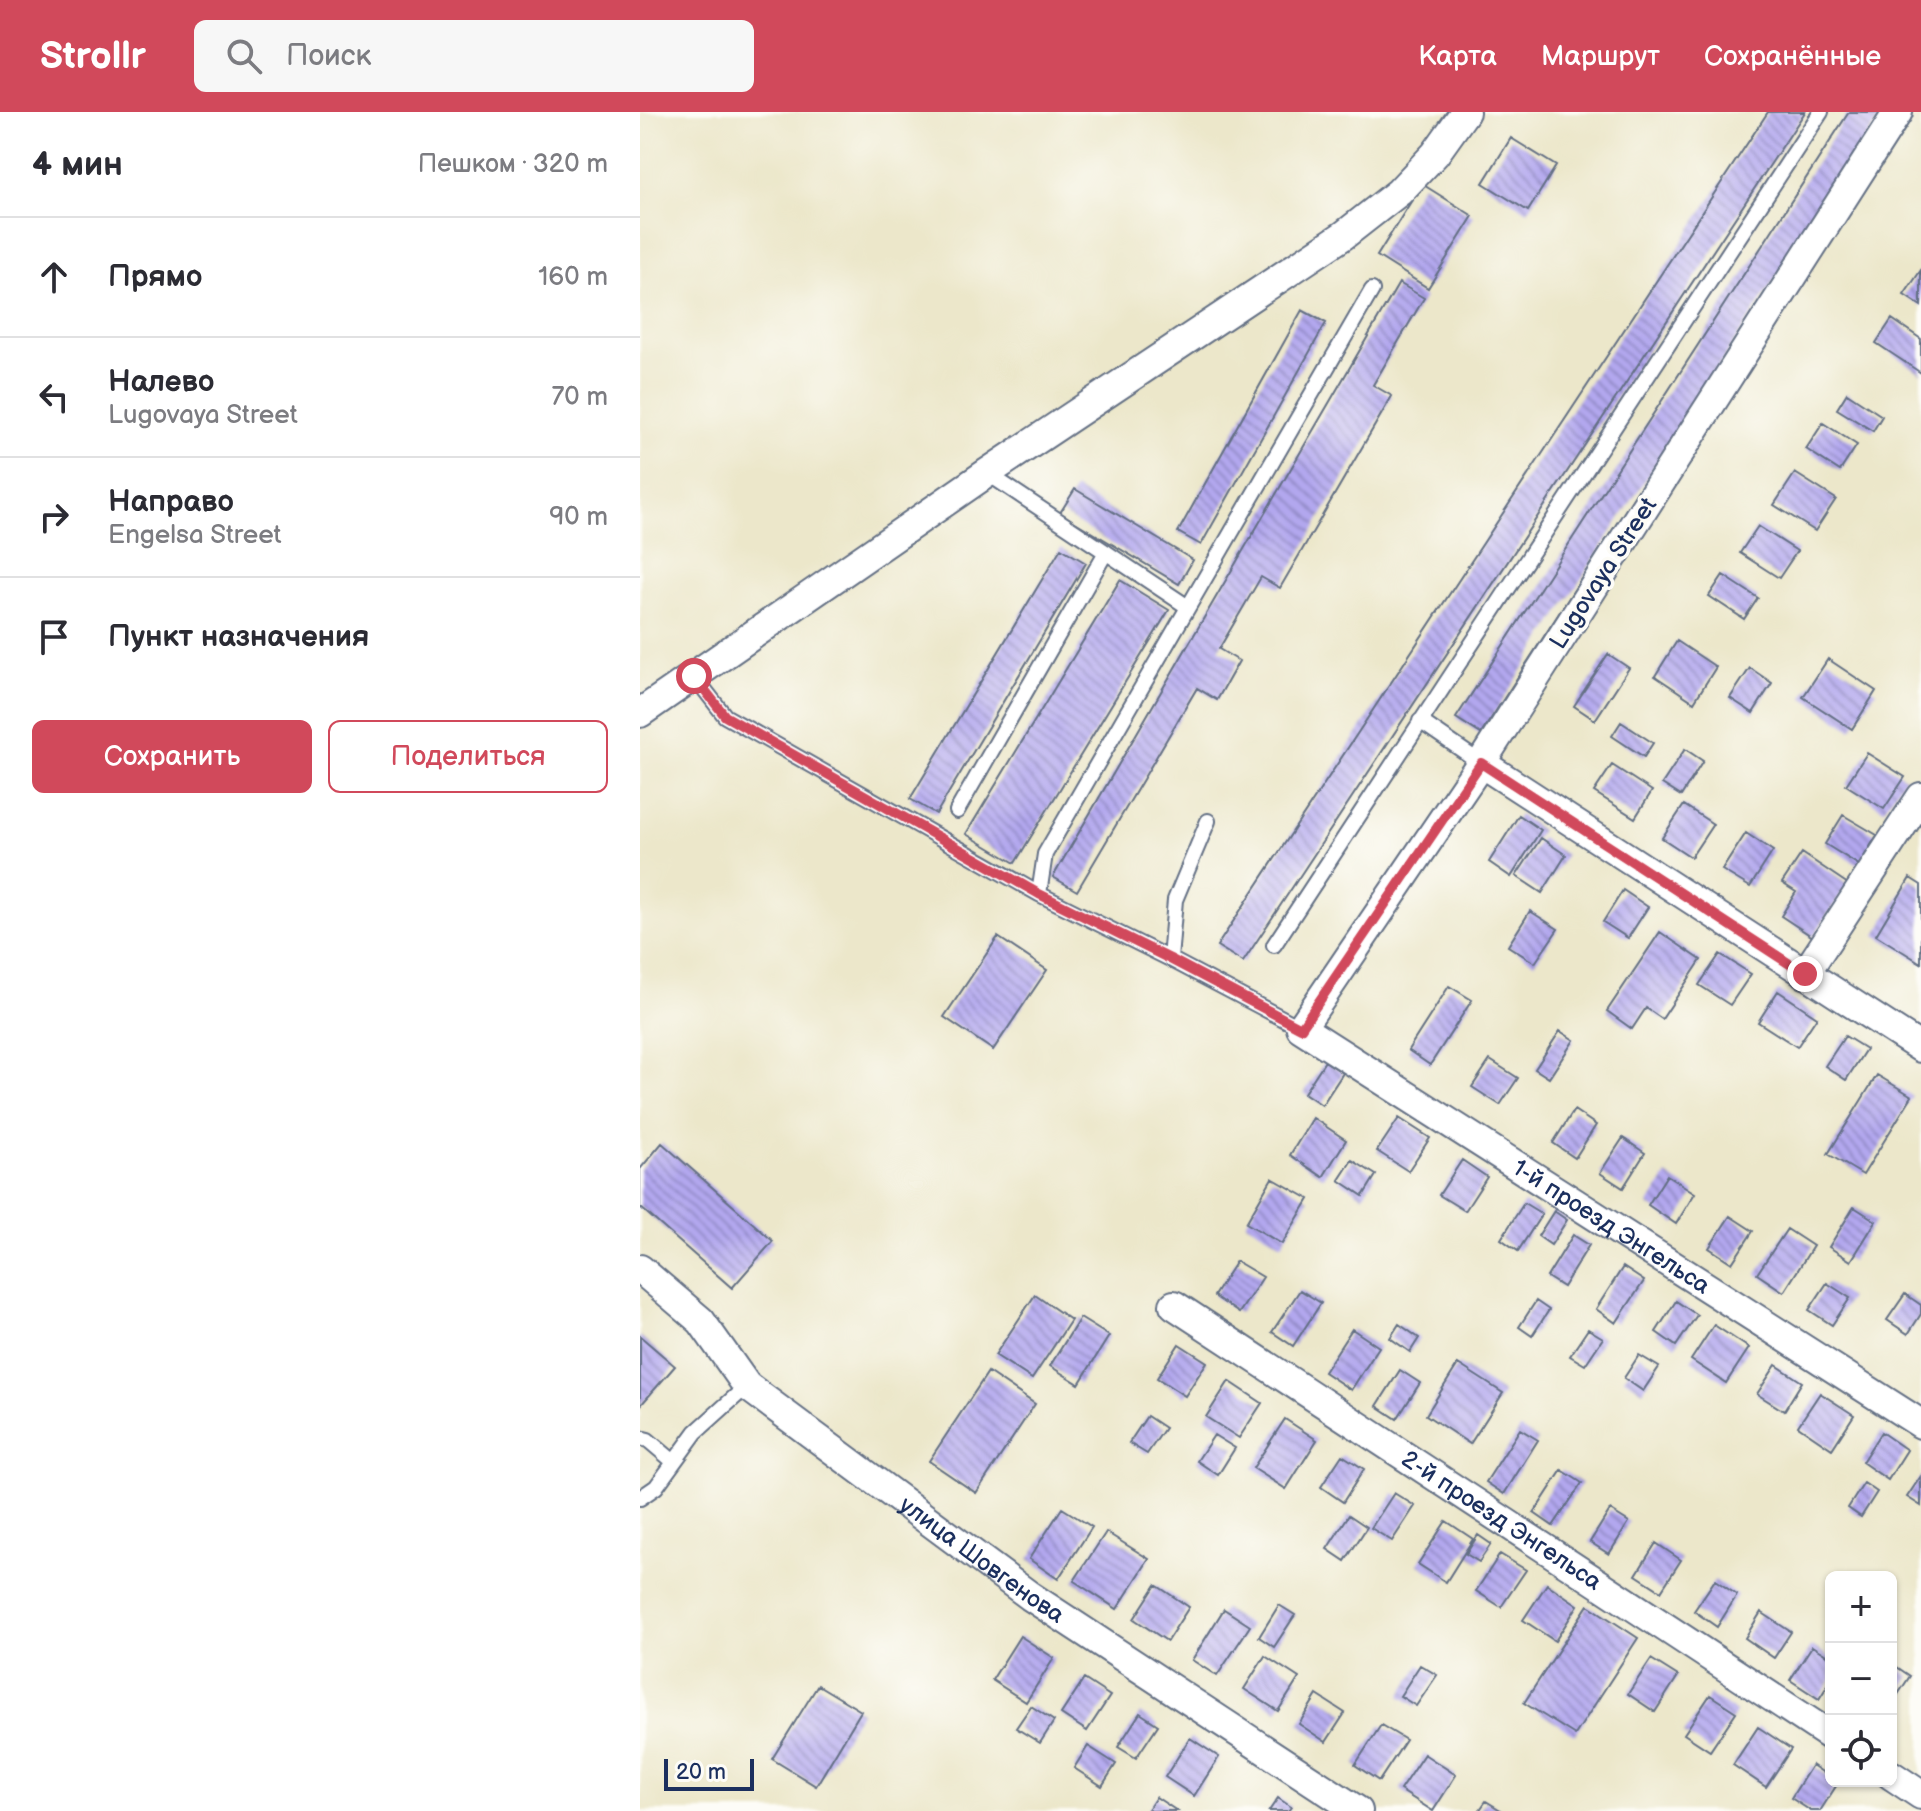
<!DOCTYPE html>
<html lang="ru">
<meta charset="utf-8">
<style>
:root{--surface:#fff;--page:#f7f7f7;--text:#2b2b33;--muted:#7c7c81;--line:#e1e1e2;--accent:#d1495b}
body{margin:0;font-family:"Balsamiq Sans",sans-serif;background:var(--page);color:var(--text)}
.controls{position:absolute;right:24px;bottom:24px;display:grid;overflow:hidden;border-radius:12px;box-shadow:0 2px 6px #0004}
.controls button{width:72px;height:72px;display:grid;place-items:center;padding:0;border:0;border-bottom:2px solid var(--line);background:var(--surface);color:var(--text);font:40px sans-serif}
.scale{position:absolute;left:24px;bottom:20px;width:90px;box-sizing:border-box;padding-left:8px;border:4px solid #1b2f5e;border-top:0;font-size:22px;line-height:28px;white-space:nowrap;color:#1b2f5e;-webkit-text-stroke:6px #fdfcf7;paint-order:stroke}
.stop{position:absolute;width:24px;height:24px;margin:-18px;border:6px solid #d1495b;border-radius:50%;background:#fff}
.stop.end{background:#d1495b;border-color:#fff;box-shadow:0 2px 8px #0008}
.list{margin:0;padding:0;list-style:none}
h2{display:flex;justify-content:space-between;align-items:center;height:104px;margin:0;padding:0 32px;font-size:34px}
h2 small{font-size:26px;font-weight:400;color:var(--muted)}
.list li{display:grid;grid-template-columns:52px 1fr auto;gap:24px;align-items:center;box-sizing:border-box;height:120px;padding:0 32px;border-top:2px solid var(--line)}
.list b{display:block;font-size:30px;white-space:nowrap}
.list p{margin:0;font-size:26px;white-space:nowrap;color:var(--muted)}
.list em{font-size:26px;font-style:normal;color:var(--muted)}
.actions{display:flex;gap:16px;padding:24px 32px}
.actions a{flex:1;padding:18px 0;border:2px solid var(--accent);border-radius:12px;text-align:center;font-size:28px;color:var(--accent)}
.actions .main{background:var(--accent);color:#fff}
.icon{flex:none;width:44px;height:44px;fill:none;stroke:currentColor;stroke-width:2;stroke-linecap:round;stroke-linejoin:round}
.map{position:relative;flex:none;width:1281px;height:1699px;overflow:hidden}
header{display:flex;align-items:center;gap:48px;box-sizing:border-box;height:112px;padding:0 40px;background:var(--accent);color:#fff}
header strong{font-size:38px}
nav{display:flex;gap:44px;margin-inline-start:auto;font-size:28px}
.search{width:560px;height:72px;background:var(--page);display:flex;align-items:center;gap:20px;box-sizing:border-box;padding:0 28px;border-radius:12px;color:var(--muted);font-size:30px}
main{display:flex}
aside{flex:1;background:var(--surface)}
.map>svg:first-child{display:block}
.building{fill:url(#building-back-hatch)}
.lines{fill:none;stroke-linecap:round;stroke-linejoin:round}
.lane-casing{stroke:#646f84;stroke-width:18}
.street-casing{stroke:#646f84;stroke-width:32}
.lane{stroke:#fff;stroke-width:14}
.street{stroke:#fff;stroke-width:28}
.route{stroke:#d1495b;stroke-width:10}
.labels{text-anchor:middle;stroke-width:7;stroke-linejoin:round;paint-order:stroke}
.street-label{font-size:24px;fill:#1b2f5e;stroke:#fdfcf7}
</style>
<header>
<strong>Strollr</strong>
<div class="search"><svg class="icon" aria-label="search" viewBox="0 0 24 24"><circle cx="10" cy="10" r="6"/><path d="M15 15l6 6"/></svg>Поиск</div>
<nav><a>Карта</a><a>Маршрут</a><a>Сохранённые</a></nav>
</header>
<main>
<aside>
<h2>4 мин<small>Пешком · 320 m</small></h2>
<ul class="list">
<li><svg class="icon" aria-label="ahead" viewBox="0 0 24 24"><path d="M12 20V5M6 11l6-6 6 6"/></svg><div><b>Прямо</b></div><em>160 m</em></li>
<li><svg class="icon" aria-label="left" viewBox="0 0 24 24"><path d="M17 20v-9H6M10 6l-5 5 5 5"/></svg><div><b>Налево</b><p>Lugovaya Street</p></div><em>70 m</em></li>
<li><svg class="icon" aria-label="right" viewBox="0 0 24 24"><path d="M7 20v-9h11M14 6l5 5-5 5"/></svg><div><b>Направо</b><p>Engelsa Street</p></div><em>90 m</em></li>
<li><svg class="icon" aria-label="arrive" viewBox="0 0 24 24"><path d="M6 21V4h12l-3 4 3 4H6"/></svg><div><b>Пункт назначения</b></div></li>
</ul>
<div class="actions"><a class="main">Сохранить</a><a>Поделиться</a></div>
</aside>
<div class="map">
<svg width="1281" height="1699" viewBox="0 0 1281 1699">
<defs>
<pattern id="building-back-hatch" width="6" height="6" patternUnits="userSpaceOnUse" patternTransform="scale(2)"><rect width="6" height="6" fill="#b2a7ee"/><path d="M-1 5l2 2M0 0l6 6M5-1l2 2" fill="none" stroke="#9088c4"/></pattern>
</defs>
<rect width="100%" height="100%" fill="#fdfcf7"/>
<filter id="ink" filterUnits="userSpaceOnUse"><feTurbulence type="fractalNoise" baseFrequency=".0125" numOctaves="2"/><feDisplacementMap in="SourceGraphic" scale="16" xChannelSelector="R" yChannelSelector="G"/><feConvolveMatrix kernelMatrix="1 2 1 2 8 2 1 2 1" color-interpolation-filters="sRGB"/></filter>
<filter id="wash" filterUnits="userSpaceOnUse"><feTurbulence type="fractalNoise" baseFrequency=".006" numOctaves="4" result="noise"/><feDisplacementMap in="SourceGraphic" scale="32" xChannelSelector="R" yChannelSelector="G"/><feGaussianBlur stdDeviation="1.8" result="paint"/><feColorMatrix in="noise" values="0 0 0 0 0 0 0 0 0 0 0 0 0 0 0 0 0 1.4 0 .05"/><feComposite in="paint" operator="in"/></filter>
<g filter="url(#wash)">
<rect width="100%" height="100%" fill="#ece7ca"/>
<g id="blocks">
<path class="building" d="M 1128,0 L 1165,0 L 603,850 L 577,834 Z
M 1209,0 L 1243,0 L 841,622 L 816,606 Z
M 871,26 L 916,54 L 888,99 L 843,71 Z
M 782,72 L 833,104 L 788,176 L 737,144 Z
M 1281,158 L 1281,194 L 1264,183 Z
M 759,171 L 784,186 L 733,273 L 752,284 L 640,476 L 621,465 L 579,537 L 599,549 L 577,588 L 557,576 L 437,779 L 413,765 Z
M 662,198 L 686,211 L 561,433 L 538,420 Z
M 1252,207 L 1281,227 L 1281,261 L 1236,231 Z
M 1207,281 L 1242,304 L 1233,319 L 1197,297 Z
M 1183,311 L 1217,333 L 1200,359 L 1166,337 Z
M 1155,361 L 1196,387 L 1175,419 L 1134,393 Z
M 435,377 L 553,448 L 539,472 L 420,401 Z
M 1118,414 L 1157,439 L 1139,466 L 1100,441 Z
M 421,436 L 446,451 L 296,702 L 270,687 Z
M 1083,463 L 1118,486 L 1104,507 L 1069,484 Z
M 480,468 L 529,498 L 375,751 L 326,722 Z
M 1037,529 L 1076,555 L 1054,590 L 1015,564 Z
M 968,542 L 989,556 L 955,608 L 934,594 Z
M 1188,547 L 1236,579 L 1212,617 L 1163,585 Z
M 1110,556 L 1132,571 L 1113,601 L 1090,586 Z
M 981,610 L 1013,631 L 1004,645 L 972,624 Z
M 1045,637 L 1063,649 L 1041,684 L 1022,672 Z
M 1227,641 L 1265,665 L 1244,697 L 1206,673 Z
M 972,653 L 1012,679 L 995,706 L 954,680 Z
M 1044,693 L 1073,712 L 1051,745 L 1022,726 Z
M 879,703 L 901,718 L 871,765 L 849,750 Z
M 1203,703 L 1237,723 L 1219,753 L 1185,732 Z
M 1106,721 L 1133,739 L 1110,775 L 1082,758 Z
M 901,726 L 926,743 L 902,781 L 876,764 Z
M 1162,741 L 1208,772 L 1173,825 L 1141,804 L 1156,780 L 1142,771 Z
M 1270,766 L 1281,773 L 1281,851 L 1236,823 Z
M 983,778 L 1008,795 L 988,826 L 963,810 Z
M 890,799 L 918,817 L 895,851 L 868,834 Z
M 1020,820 L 1061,848 L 1022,907 L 1006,896 L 992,917 L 967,899 Z
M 358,825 L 407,858 L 353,938 L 304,905 Z
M 1080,842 L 1111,862 L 1090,893 L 1059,873 Z
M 809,874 L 832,888 L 790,953 L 768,938 Z
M 1138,879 L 1177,905 L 1157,935 L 1118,910 Z
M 920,919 L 934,928 L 909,966 L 895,957 Z
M 1205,924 L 1226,937 L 1206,968 L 1185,954 Z
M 850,948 L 878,966 L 860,993 L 832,975 Z
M 685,949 L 703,961 L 682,993 L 664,981 Z
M 1237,963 L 1272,984 L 1223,1063 L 1188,1042 Z
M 934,998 L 956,1013 L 935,1046 L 913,1031 Z
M 673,1006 L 706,1028 L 683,1065 L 650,1043 Z
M 759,1006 L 790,1026 L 768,1059 L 737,1039 Z
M 983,1026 L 1005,1041 L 983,1076 L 960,1061 Z
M 22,1031 L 133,1129 L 92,1176 L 0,1095 L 0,1057 Z
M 712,1048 L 736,1063 L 723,1084 L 699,1068 Z
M 822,1048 L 847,1065 L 825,1099 L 799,1083 Z
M 1027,1063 L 1055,1081 L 1036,1112 L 1008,1093 Z
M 632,1066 L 669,1087 L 642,1132 L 606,1111 Z
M 884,1091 L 902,1102 L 878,1139 L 861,1127 Z
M 1214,1095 L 1236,1109 L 1211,1149 L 1189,1135 Z
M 914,1099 L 927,1108 L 911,1133 L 898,1124 Z
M 1090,1104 L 1113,1119 L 1092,1151 L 1069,1136 Z
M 1147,1117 L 1173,1134 L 1144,1180 L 1117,1162 Z
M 933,1123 L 949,1133 L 923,1175 L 907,1165 Z
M 596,1149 L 623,1165 L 599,1201 L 574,1184 Z
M 983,1155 L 1004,1169 L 976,1211 L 956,1197 Z
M 1187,1171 L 1210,1186 L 1192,1213 L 1169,1198 Z
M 660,1178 L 681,1191 L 653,1234 L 632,1220 Z
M 1265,1182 L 1281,1193 L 1281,1202 L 1268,1222 L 1247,1208 Z
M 395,1183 L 431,1208 L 392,1267 L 355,1243 Z
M 896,1189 L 909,1198 L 892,1224 L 879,1215 Z
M 1036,1189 L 1057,1203 L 1036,1234 L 1016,1220 Z
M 440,1206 L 469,1224 L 439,1272 L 410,1254 Z
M 759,1212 L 779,1226 L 770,1240 L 750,1226 Z
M 1074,1213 L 1109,1236 L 1086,1271 L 1051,1248 Z
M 712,1217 L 739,1235 L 711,1278 L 684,1260 Z
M 948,1217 L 963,1226 L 945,1253 L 930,1244 Z
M 0,1224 L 35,1254 L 0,1294 Z
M 539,1232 L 567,1250 L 545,1284 L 517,1266 Z
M 999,1243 L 1019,1255 L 1003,1279 L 984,1266 Z
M 818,1252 L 863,1281 L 830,1332 L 786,1303 Z
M 1136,1253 L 1162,1270 L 1144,1299 L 1117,1282 Z
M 760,1258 L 780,1271 L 757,1307 L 737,1294 Z
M 348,1260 L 395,1292 L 336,1381 L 289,1349 Z
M 589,1269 L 622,1291 L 599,1326 L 566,1305 Z
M 1180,1281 L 1214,1303 L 1192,1337 L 1158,1314 Z
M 507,1304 L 525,1316 L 507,1342 L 489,1331 Z
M 645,1307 L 677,1328 L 646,1377 L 613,1356 Z
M 880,1317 L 898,1328 L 864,1382 L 846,1370 Z
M 1241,1320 L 1267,1338 L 1248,1368 L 1222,1350 Z
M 574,1323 L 595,1336 L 578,1363 L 557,1349 Z
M 702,1343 L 724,1357 L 703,1390 L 681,1375 Z
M 922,1358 L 942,1371 L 913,1414 L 894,1401 Z
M 1281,1364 L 1281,1394 L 1267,1385 Z
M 1224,1371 L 1237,1380 L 1221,1405 L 1208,1396 Z
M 754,1381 L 775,1394 L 752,1429 L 731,1416 Z
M 422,1396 L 452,1415 L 418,1467 L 389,1447 Z
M 970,1398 L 989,1410 L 969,1442 L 950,1430 Z
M 709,1403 L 727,1415 L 705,1449 L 687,1437 Z
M 806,1409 L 833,1427 L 806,1470 L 778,1452 Z
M 466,1420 L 509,1447 L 477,1497 L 434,1469 Z
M 838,1423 L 851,1432 L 839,1450 L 826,1442 Z
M 1016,1431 L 1041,1448 L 1021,1479 L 996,1463 Z
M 860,1442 L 886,1458 L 861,1495 L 836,1479 Z
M 1075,1468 L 1097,1483 L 1077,1515 L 1054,1499 Z
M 907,1472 L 938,1493 L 915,1529 L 883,1508 Z
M 516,1473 L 549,1495 L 527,1529 L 494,1507 Z
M 639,1493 L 655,1503 L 634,1535 L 619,1525 Z
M 948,1493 L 998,1526 L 935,1623 L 884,1591 Z
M 584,1497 L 610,1514 L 577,1564 L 552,1548 Z
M 1121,1500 L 1151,1520 L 1134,1546 L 1105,1526 Z
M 380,1524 L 414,1546 L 386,1590 L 352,1568 Z
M 1172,1534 L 1191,1546 L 1191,1568 L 1179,1587 L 1150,1568 Z
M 625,1544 L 659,1566 L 638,1599 L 604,1577 Z
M 1011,1547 L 1038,1564 L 1015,1600 L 988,1582 Z
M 1251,1551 L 1270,1564 L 1251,1593 Z
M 780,1553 L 797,1563 L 776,1594 L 760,1584 Z
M 444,1567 L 470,1584 L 447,1619 L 421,1602 Z
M 178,1573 L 221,1599 L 176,1674 L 132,1647 Z
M 677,1583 L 705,1601 L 686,1630 L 659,1612 Z
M 1070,1583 L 1096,1600 L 1070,1639 L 1044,1622 Z
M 391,1594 L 414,1609 L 400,1631 L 376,1616 Z
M 500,1601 L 518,1613 L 496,1646 L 478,1635 Z
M 741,1613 L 766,1628 L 739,1669 L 715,1653 Z
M 1118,1615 L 1151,1637 L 1126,1675 L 1093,1653 Z
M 550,1626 L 579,1645 L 554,1684 L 525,1665 Z
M 448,1634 L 476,1652 L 462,1674 L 434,1656 Z
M 784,1642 L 816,1663 L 793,1699 L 760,1678 Z
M 1172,1653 L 1191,1666 L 1191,1669 L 1198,1671 L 1180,1699 L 1171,1699 L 1151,1686 Z
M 516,1685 L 537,1699 L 507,1699 Z
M 638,1686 L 651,1695 L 648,1699 L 629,1699 Z
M 846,1689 L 862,1699 L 839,1699 Z"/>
</g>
</g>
<g filter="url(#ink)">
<use href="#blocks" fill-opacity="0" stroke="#646f84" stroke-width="2"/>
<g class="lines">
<defs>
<path id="lane" d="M 347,361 L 548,495
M 54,564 L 85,604 L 399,782 L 530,847 L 661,916
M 780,609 L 841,651
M 317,699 L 466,440
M 399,782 L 405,742 L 732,178
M 634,833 L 1181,0
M 530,847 L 535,788 L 568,709
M 0,1326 L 8,1328 L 34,1350
M 0,1386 L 16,1375 L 56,1320 L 107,1274"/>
<g id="street">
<path id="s1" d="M 1258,0 L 841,651 L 661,916 L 1281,1312"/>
<path d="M 0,601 L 347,361 L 704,123 L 759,80 L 795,42 L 825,0"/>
<path d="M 841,651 L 1281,936"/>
<path d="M 1165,862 L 1281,685"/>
<path id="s2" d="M 0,1157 L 61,1209 L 107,1274 L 390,1484 L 718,1699"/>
<path id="s3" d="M 534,1193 L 1191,1624"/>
<path d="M 1251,1663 L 1281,1683"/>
</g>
</defs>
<use href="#lane" class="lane-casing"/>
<use href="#street" class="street-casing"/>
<use href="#lane" class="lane"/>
<use href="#street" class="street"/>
</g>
</g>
<g class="lines" filter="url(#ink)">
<path class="route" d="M 54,564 L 85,604 L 399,782 L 530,847 L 661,916 L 841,651 L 1165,862"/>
</g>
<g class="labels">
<g class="street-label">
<text transform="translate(963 461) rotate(-57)" y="8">Lugovaya Street</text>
<text dy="8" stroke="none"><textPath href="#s1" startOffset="1462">1-й проезд Энгельса</textPath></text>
<text dy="8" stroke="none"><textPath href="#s3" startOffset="392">2-й проезд Энгельса</textPath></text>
<text dy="8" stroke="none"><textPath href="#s2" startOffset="452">улица Шовгенова</textPath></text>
</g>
</g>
</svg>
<div class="controls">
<button>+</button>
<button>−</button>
<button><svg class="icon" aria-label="locate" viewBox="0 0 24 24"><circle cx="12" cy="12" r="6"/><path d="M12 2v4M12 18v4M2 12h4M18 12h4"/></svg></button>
</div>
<div class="scale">20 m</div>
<div class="stop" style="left:54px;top:564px"></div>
<div class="stop end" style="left:1165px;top:862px"></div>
</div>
</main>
